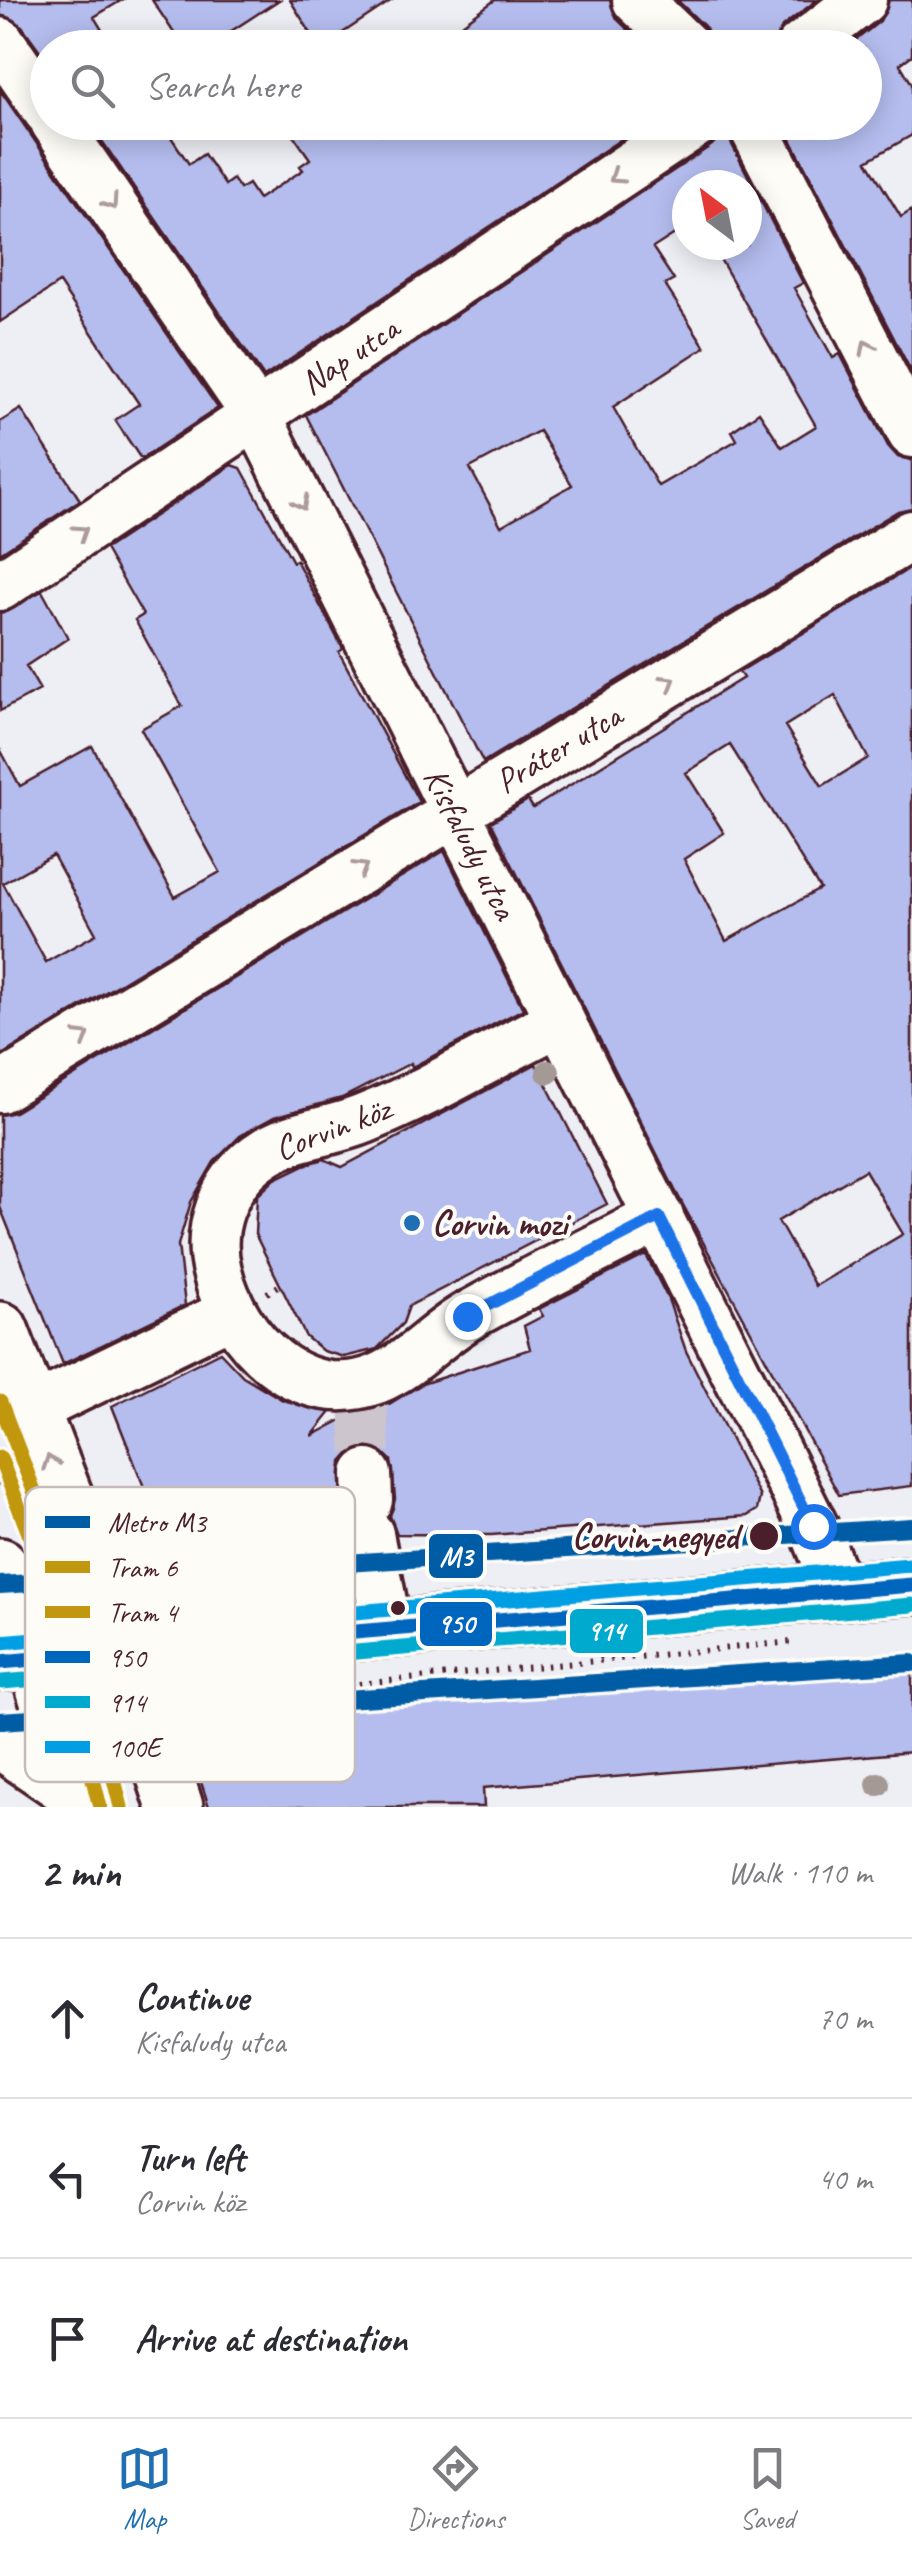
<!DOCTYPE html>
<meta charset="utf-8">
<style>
:root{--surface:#fff;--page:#f7f7f7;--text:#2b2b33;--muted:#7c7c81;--line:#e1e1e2;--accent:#1f6fb2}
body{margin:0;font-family:Caveat,sans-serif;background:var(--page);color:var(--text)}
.compass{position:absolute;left:672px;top:170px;width:90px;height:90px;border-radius:50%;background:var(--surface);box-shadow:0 5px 25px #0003;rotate:328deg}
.stop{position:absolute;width:30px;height:30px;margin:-22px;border:8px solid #1a73e8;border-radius:50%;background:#fff}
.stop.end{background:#1a73e8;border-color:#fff;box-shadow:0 2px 10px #0008}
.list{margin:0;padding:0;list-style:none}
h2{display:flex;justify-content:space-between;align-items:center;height:130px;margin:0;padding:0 40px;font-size:42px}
h2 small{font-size:32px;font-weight:400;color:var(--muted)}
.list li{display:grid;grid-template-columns:65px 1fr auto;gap:30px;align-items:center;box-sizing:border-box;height:160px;padding:0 40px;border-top:2px solid var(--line)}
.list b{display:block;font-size:38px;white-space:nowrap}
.list p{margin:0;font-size:32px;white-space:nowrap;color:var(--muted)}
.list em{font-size:32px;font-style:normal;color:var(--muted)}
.icon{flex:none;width:55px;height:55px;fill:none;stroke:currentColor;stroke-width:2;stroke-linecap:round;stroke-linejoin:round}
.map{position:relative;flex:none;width:912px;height:1807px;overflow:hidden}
.search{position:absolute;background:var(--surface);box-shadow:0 5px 25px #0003;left:30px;right:30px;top:30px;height:110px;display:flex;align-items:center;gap:25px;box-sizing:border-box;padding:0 35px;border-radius:55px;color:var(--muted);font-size:38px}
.sheet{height:610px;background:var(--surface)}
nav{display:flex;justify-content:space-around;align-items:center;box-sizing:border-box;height:140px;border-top:2px solid var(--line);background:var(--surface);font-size:28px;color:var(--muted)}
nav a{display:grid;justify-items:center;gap:5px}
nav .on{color:var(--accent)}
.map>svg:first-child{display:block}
.building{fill:#b4bdee;stroke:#4a1f2b;stroke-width:2.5;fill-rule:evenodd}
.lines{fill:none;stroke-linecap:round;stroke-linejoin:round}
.minor-tunnel{stroke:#cdc5cd;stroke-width:48;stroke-dasharray:48 24;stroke-linecap:butt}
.minor-casing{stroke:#4a1f2b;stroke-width:55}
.major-casing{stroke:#4a1f2b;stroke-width:62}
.path{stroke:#4a1f2b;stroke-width:6;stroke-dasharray:2.5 8;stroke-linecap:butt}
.minor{stroke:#fdfcf7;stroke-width:48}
.major{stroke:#fdfcf7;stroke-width:55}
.bus-1-casing{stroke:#fdfcf7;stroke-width:22}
.bus-2-casing{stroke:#fdfcf7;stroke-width:22}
.bus-3-casing{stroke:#fdfcf7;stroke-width:22}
.bus-1{stroke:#0065bd;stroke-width:15}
.bus-2{stroke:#00a9ce;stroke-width:15}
.bus-3{stroke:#009ee3;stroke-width:15}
.tram-1-casing{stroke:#fdfcf7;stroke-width:22}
.tram-2-casing{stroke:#fdfcf7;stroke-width:22}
.tram-1{stroke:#c0970f;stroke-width:15}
.tram-2{stroke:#c0970f;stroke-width:15}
.metro-1-casing{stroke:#fdfcf7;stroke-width:25}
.metro-1{stroke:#005ca5;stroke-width:18}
.tree{fill:#a59996}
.oneway{stroke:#ac999b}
.route{stroke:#1a73e8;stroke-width:12}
.poi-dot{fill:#1f6fb2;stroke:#fdfcf7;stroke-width:4}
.stop-dot{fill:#4a1f2b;stroke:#fdfcf7;stroke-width:4}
.labels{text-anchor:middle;stroke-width:8;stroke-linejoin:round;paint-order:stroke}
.street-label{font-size:35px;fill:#4a1f2b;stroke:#fdfcf7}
.poi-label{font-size:35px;font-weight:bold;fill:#4a1f2b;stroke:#fdfcf7;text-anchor:start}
.stop-label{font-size:35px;font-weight:bold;fill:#4a1f2b;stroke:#fdfcf7;text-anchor:end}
.key{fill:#fdfcf7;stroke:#c7baba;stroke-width:2.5}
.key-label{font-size:28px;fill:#4a1f2b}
.line-badge{stroke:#fdfcf7;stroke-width:4}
.badge-label{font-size:28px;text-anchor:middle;font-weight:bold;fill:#fff}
</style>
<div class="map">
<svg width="912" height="1807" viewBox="0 0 912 1807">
<rect width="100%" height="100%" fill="#eeeff5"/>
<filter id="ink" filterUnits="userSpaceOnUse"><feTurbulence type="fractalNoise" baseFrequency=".01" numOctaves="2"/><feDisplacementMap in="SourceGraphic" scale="20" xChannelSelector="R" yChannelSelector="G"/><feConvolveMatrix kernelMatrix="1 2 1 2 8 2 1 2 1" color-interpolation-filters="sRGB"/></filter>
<g filter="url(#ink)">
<path class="building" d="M 0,0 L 122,0 L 94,17 L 113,48 L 48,48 L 48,62 L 22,26 L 0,15 Z
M 152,0 L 279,0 L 205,48 L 184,48 Z
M 290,0 L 392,0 L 320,48 Z
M 495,0 L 610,0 L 617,19 L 647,48 L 429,48 Z
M 677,0 L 817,0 L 782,27 L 773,48 L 714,48 L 706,28 Z
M 889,0 L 912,0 L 912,55 L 900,64 L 912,84 L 912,135 L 867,161 L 901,217 L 912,210 L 912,373 L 782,122 L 864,122 L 864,48 L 846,48 L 880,21 Z
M 0,90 L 218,408 L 141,459 L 115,420 L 139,404 L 59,283 L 0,322 Z
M 89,122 L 161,122 L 189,164 L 204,154 L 225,185 L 233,179 L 240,189 L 248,184 L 258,199 L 303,170 L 300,166 L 310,159 L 294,136 L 314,122 L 373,122 L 381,134 L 398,122 L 647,122 L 264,377 Z
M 722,133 L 727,135 L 803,283 L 794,288 L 833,358 L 840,354 L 888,446 L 898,457 L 912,460 L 912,508 L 898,511 L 483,762 L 306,415 L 712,145 ZM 687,185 L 747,185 L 747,245 L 712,245 L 816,426 L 782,447 L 759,412 L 732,431 L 737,440 L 658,486 L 613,407 L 705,347 L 665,285 L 674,280 L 653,248 L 687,226 ZM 539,431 L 572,485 L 501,526 L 470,468 Z
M 21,409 L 80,500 L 0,553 L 0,422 Z
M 232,465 L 241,468 L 293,562 L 296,560 L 343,649 L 339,652 L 419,802 L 0,1056 L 0,749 L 20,786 L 92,746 L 175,897 L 220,872 L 141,729 L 182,706 L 135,620 L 143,615 L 105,549 ZM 53,855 L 96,934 L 46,962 L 3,883 Z
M 912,567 L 912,1486 L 839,1495 L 675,1190 L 491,822 L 528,800 L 533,808 L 743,678 L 739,672 ZM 835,695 L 868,758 L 822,786 L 785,726 ZM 730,745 L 820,889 L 726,941 L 684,859 L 724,833 L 686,773 ZM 865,1170 L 903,1234 L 815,1286 L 778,1221 Z
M 42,591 L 68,638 L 26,666 L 40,690 L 0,711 L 0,613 Z
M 444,851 L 523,1009 L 412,1067 L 411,1063 L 342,1098 L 274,1117 L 240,1136 L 214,1162 L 191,1202 L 178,1245 L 185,1305 L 63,1364 L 0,1207 L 0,1115 L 14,1112 Z
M 536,1064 L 607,1204 L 409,1306 L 403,1323 L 377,1349 L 344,1357 L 323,1351 L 306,1337 L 255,1234 L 257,1196 L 275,1179 L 304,1165 L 324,1159 L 342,1167 Z
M 646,1255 L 668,1299 L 686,1351 L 760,1497 L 757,1510 L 747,1516 L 491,1535 L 397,1534 L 390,1516 L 395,1499 L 391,1460 L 379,1449 L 365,1447 L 352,1451 L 342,1462 L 341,1501 L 348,1518 L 342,1537 L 170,1553 L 112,1406 L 220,1352 L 243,1376 L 283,1400 L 331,1412 L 312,1436 L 357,1412 L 389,1404 L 422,1384 L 530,1349 L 524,1326 L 543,1316 L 539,1309 Z
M 912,1661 L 912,1752 L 483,1788 L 484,1807 L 209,1807 L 180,1716 Z"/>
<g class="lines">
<path class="minor-tunnel" d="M 363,1404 L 367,1474"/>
<defs>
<path id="minor" d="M 637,0 L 687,48
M 0,42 L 48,111
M 800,48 L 862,0
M 55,122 L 257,416 L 813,1526 L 839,1591
M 751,122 L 912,433
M 0,586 L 697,122
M 560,1021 C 495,1053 431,1092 364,1119 C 328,1134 290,1133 258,1157 C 223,1183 206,1229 217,1271 C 233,1340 301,1409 377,1379 C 413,1364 437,1333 470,1315 C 532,1280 596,1250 659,1217
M 0,1088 L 912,535
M 31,1410 L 231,1313
M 367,1474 L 368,1500
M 369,1534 L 387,1628"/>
<path id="major" d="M 0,1330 L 124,1650 L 175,1807
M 88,1536 L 129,1581 L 169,1612 L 230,1640
M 0,1566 L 36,1660 L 79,1807
M 0,1662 L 912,1585
M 0,1740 L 73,1790"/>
</defs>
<use href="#minor" class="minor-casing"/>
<use href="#major" class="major-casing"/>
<path class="path" d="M 267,1293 L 280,1285
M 0,1483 L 25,1533
M 141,1528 L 150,1531 L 160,1546
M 202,1699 L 793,1642
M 224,1713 L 224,1696"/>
<use href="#minor" class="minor"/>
<use href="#major" class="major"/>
<defs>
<path id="bus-1" d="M 0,1662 L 912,1585"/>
<path id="bus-2" d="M 2,1682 L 912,1605"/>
<path id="bus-3" d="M 0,1642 L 910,1565"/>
</defs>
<use href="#bus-1" class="bus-1-casing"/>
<use href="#bus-2" class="bus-2-casing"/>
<use href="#bus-3" class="bus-3-casing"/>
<use href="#bus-1" class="bus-1"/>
<use href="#bus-2" class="bus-2"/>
<use href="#bus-3" class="bus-3"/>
<defs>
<path id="tram-1" d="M 0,1402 L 54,1543 L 121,1807"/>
<path id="tram-2" d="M 0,1458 L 35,1549 L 100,1807"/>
</defs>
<use href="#tram-1" class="tram-1-casing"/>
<use href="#tram-2" class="tram-2-casing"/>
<use href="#tram-1" class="tram-1"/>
<use href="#tram-2" class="tram-2"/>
<defs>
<path id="metro-1" d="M 0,1585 L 912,1527
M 0,1721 L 912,1663"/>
</defs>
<use href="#metro-1" class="metro-1-casing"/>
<use href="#metro-1" class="metro-1"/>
</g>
<g class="tree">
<circle cx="548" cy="1072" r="12"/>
<circle cx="878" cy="1784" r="12"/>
</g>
<defs><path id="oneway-chevron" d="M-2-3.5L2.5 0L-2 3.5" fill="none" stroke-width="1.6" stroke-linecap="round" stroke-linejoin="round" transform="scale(2.5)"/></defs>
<g class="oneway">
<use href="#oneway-chevron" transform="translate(616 177) rotate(146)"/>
<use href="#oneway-chevron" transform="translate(111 203) rotate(56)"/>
<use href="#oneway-chevron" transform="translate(867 347) rotate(-117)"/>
<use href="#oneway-chevron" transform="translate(301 503) rotate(63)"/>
<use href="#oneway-chevron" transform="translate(81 532) rotate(-33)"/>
<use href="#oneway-chevron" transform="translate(669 682) rotate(-31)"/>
<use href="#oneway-chevron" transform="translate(361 868) rotate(-31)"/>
<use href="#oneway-chevron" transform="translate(83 1037) rotate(-31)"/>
<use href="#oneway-chevron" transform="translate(50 1462) rotate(-109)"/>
</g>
</g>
<g class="lines" filter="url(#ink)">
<path class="route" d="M 467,1316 L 659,1217 L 813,1526"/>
</g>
<circle class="poi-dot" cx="412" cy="1223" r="10"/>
<g class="stop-dot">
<circle cx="764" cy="1536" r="16"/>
<circle cx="398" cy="1608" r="9"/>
</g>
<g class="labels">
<g class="street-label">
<text transform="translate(349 355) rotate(-34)" y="12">Nap utca</text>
<text transform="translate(558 748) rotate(-31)" y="12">Práter utca</text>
<text transform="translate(471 843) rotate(63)" y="12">Kisfaludy utca</text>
<text transform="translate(332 1128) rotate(-21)" y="12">Corvin köz</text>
</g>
<g class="poi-label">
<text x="432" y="1235">Corvin mozi</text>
</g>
<g class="stop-label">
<text x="738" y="1548">Corvin-negyed</text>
</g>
</g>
<rect x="25" y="1487" width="330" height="295" rx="15" class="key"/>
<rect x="45" y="1516" width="45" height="12" fill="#005ca5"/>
<rect x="45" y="1561" width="45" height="12" fill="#c0970f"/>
<rect x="45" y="1606" width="45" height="12" fill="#c0970f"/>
<rect x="45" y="1651" width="45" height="12" fill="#0065bd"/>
<rect x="45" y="1696" width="45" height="12" fill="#00a9ce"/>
<rect x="45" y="1741" width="45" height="12" fill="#009ee3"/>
<g class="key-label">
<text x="108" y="1532">Metro M3</text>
<text x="108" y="1577">Tram 6</text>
<text x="108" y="1622">Tram 4</text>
<text x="108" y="1667">950</text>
<text x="108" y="1712">914</text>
<text x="108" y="1757">100E</text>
</g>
<g class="line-badge">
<rect x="427" y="1532" width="58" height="48" rx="10" fill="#005ca5"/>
<rect x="418" y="1600" width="76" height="48" rx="10" fill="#0065bd"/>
<rect x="568" y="1607" width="77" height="48" rx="10" fill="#00a9ce"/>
</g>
<g class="badge-label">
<text x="456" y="1566">M3</text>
<text x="456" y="1633">950</text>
<text x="606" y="1640">914</text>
</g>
</svg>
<svg class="compass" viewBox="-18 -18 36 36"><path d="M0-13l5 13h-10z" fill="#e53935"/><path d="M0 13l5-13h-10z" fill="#7c7c81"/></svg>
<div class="stop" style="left:813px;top:1526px"></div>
<div class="stop end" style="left:467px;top:1316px"></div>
<div class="search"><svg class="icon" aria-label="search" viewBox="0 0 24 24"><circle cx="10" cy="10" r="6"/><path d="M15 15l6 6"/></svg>Search here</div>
</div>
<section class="sheet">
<h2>2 min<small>Walk · 110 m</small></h2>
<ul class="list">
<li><svg class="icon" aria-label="ahead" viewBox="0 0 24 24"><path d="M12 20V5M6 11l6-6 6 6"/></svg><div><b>Continue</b><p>Kisfaludy utca</p></div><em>70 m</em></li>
<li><svg class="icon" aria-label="left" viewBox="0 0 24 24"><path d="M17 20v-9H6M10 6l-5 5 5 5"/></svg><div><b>Turn left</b><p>Corvin köz</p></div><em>40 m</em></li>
<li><svg class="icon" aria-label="arrive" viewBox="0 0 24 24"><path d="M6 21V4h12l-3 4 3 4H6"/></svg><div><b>Arrive at destination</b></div></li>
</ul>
</section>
<nav>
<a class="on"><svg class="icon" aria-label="map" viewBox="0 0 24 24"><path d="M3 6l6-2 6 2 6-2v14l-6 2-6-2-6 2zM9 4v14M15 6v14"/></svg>Map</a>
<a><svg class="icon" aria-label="directions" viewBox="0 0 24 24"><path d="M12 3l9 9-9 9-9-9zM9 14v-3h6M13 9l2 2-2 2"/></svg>Directions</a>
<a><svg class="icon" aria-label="saved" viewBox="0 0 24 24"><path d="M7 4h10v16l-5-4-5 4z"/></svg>Saved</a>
</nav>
